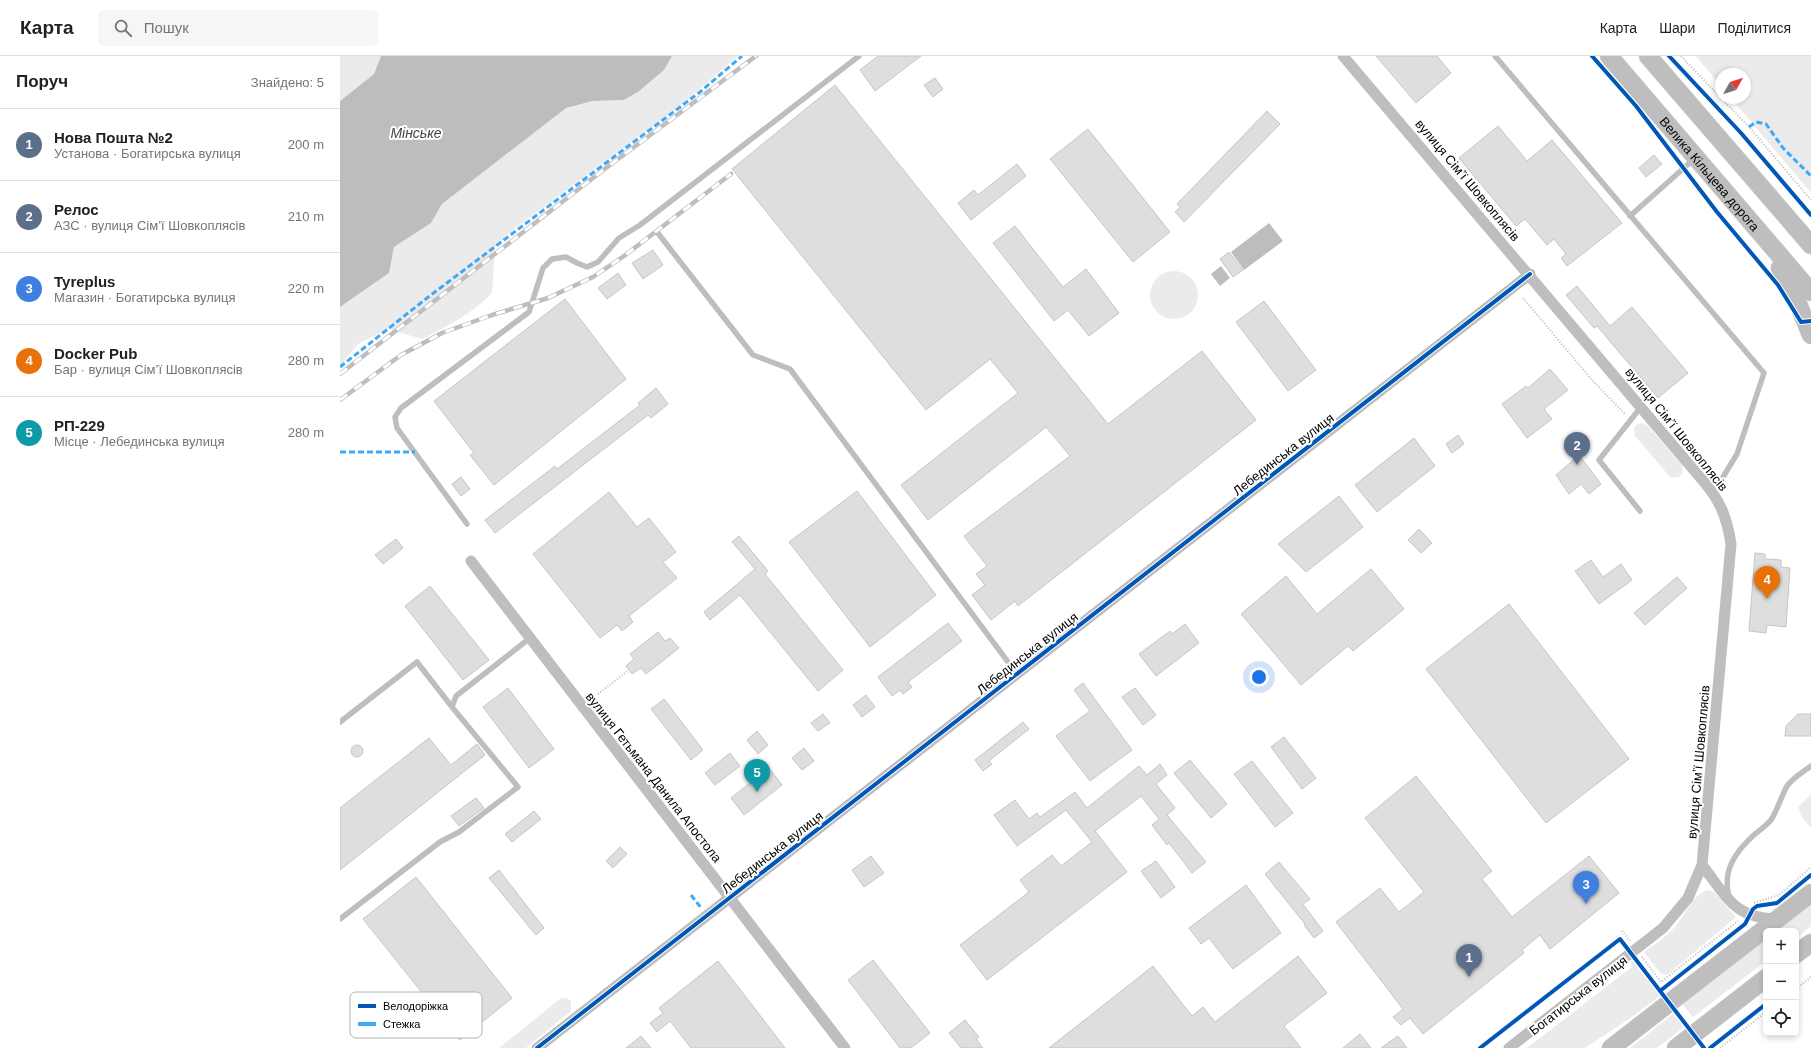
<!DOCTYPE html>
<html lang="uk">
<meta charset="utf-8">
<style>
:root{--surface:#fff;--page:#f6f6f6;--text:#202124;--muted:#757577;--line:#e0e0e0;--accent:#595959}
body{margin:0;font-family:Helvetica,sans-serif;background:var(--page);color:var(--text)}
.controls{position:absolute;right:12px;bottom:12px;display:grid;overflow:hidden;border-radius:6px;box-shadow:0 2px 6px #0003}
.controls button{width:36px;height:36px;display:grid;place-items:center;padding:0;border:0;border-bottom:1px solid var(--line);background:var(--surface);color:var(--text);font:20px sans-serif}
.compass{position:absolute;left:1375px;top:12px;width:36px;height:36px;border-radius:50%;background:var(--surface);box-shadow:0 2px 6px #0003;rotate:51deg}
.you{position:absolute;left:919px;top:621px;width:14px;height:14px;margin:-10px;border:3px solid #fff;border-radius:50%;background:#1a73e8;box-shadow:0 0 0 6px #1a73e833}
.badge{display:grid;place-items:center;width:26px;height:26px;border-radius:50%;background:var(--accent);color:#fff;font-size:13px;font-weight:700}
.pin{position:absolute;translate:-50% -33px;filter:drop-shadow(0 1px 2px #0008)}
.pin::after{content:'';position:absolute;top:21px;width:14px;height:12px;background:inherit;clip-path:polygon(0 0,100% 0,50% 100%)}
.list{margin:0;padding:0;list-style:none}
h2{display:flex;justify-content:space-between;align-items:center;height:52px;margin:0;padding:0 16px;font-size:17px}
h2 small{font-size:13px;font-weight:400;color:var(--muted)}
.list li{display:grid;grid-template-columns:26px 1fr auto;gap:12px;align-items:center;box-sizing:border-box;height:72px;padding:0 16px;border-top:1px solid var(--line)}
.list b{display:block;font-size:15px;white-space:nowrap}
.list p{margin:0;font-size:13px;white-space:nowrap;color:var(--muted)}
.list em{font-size:13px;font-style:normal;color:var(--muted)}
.icon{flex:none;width:22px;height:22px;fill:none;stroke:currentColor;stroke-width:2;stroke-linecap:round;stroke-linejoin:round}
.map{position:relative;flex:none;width:1471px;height:992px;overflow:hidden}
header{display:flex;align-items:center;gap:24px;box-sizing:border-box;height:56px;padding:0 20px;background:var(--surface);border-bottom:1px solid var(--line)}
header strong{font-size:19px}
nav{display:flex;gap:22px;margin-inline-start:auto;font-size:14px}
.search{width:280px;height:36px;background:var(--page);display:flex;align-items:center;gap:10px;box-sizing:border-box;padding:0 14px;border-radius:6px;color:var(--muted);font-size:15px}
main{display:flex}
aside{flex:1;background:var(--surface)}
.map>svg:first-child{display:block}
.green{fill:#ebebeb}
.water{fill:#bdbdbd}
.building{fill:#dedede;stroke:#c6c6c6}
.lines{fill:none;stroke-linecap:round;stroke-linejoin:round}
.primary-casing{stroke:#dbdbdb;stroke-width:19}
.path{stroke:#b9b9b9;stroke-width:2;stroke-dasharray:1 2;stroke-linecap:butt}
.service{stroke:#bebebe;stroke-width:5.5}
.minor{stroke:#bebebe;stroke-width:11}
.primary{stroke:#bebebe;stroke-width:18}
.rail-casing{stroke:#bebebe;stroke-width:4.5}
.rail{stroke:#fff;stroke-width:3;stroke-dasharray:9;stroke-linecap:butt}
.quiet{stroke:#3fa9f5;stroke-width:3;stroke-dasharray:6 3;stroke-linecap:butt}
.cycleway-casing{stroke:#fff;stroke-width:6}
.cycleway{stroke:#0057b8;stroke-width:4}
.labels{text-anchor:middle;stroke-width:4;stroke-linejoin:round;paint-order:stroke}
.street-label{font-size:13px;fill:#000;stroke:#fff}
.water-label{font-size:14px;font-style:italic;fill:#424242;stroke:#fff}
.key{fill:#fff;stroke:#b2b2b2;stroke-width:1}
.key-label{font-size:11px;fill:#000}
</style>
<header>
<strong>Карта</strong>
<div class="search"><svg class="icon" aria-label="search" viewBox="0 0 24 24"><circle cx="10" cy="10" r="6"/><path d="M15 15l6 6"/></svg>Пошук</div>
<nav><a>Карта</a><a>Шари</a><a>Поділитися</a></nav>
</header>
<main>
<aside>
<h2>Поруч<small>Знайдено: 5</small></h2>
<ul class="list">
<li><span class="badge" style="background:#5c6f8a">1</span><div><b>Нова Пошта №2</b><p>Установа · Богатирська вулиця</p></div><em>200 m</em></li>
<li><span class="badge" style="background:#5c6f8a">2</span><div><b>Релос</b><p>АЗС · вулиця Сімʼї Шовкоплясів</p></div><em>210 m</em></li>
<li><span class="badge" style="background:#3f7fe0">3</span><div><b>Tyreplus</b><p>Магазин · Богатирська вулиця</p></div><em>220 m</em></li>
<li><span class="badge" style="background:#e8710a">4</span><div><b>Docker Pub</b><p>Бар · вулиця Сімʼї Шовкоплясів</p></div><em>280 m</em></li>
<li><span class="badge" style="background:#0f9aa8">5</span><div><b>РП-229</b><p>Місце · Лебединська вулиця</p></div><em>280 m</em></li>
</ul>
</aside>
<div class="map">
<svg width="1471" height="992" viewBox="0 0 1471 992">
<rect width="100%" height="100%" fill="#fff"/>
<path class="green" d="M 0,0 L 41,0 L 34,18 L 0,45 Z
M 332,0 L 398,0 L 340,50 L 174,173 L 155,191 L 152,237 C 130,259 110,269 82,283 L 48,273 L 18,288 L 0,310 L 0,251 L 49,217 L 54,191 L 91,167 L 102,148 L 226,52 L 253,45 L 284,44 L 298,36 L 324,14 Z
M 1356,0 L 1471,0 L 1471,137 L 1391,42 L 1405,42 L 1405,18 L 1381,18 L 1381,30 Z
M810 239a24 24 0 1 1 48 0a24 24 0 1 1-48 0Z
M 1301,367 L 1307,369 L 1342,409 C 1344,419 1340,423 1330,421 L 1295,380 L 1294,373 L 1296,369 Z
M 1471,738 L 1471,772 L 1462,761 L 1458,751 Z
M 1368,834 L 1373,835 L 1396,861 L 1327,919 L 1321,918 L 1304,896 C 1314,889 1324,882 1333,873 C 1345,861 1351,839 1368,834 Z
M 1471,846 L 1471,870 L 1456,882 L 1456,875 L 1435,875 Z
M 1426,882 L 1426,905 L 1353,961 L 1342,948 Z
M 1292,904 L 1320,940 L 1289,963 L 1245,992 L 1187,992 L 1292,911 L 1290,906 Z
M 221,942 L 226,942 L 231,945 L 231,955 L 186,992 L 159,992 Z
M 1333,958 L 1344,971 L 1317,992 L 1290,992 Z"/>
<path class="water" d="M 41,0 L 332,0 L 324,14 L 298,36 L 284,44 L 253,45 L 226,52 L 102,148 L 91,167 L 54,191 L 49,217 L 0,251 L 0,45 L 34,18 Z
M 929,167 L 943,185 L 904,214 L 891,196 Z
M 881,210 L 890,222 L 880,230 L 871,218 Z"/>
<path class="building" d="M 538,0 L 581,0 L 535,35 L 520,14 Z
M 1036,0 L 1097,0 L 1111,17 L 1076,47 Z
M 595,22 L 603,33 L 593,41 L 584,29 Z
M 495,29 L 768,368 L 862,295 L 916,364 L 678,550 L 675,545 L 651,564 L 632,539 L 645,529 L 636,518 L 647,510 L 624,480 L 730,400 L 706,371 L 588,464 L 561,429 L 678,337 L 650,303 L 586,354 L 392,113 Z
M 927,55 L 940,68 L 844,166 L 835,156 L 840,151 L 837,148 Z
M 1158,70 L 1187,105 L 1212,84 L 1282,167 L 1227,210 L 1221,202 L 1226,198 L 1214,183 L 1207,189 L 1185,163 L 1176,170 L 1119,102 Z
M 748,73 L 830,176 L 793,206 L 710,103 Z
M 1314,99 L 1322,108 L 1306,121 L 1299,112 Z
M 677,108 L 686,120 L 631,164 L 618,147 L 634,134 L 638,139 Z
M 675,170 L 723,231 L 746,213 L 779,257 L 749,280 L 728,254 L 714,265 L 653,187 Z
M 313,194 L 323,209 L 303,223 L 292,207 Z
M 889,196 L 903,214 L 893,221 L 880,203 Z
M 278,217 L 286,229 L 267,243 L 258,232 Z
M 1237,230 L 1270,270 L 1292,251 L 1348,317 L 1318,342 L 1257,270 L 1254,272 L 1226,239 Z
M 225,243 L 286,323 L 154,429 L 130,399 L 134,397 L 94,345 Z
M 924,245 L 976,314 L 948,335 L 896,266 Z
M 1210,313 L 1228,334 L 1204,353 L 1212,363 L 1187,382 L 1162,348 L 1186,330 L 1188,332 Z
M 316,332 L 328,348 L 311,362 L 308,359 L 155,477 L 145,464 L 215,410 L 217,413 L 300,349 L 298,347 Z
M 1118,379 L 1124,388 L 1112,397 L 1106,388 Z
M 1074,382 L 1095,410 L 1037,456 L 1015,429 Z
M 1239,399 L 1261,428 L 1249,438 L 1241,428 L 1229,438 L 1216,419 Z
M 121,421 L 130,433 L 121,440 L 112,428 Z
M 517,435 L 596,539 L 530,591 L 449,486 Z
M 269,436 L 297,471 L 309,462 L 336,496 L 323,506 L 337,522 L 289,560 L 293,566 L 282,575 L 277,569 L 260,582 L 193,498 Z
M 999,440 L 1023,471 L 966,516 L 938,488 Z
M 1079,473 L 1092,487 L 1081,497 L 1068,484 Z
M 399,480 L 428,515 L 425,518 L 503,614 L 478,635 L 400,539 L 370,564 L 364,556 L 415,513 L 392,486 Z
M 56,483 L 63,492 L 43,508 L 35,499 Z
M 1415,497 L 1425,498 L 1425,503 L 1441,504 L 1441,511 L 1450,512 L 1446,571 L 1427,569 L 1426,577 L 1409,575 Z
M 1251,504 L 1263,521 L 1281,508 L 1292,524 L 1259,548 L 1235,515 Z
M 1031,513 L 1064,553 L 1013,595 L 1008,590 L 961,629 L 901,558 L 946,520 L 977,558 Z
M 1337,521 L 1347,532 L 1305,569 L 1294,557 Z
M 90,530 L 149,604 L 123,624 L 65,550 Z
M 1169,548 L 1289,703 L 1206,767 L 1086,613 Z
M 608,567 L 622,585 L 568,626 L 572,631 L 563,638 L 560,634 L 552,640 L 538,621 Z
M 845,568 L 859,587 L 816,620 L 799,598 L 830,575 L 832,578 Z
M 318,576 L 325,585 L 330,582 L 339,592 L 306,618 L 301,612 L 292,618 L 286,610 L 294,603 L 290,598 Z
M 743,627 L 792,694 L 750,725 L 716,680 L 750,655 L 734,634 Z
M 168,632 L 214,693 L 189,712 L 143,651 Z
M 795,632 L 816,659 L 803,669 L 782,641 Z
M 526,639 L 535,651 L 522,661 L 513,649 Z
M 324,643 L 363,694 L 351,704 L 311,653 Z
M 483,658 L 490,667 L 478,675 L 471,667 Z
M 1458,658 L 1471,658 L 1471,680 L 1445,680 L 1446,670 Z
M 683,666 L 689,673 L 649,705 L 652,708 L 643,715 L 635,704 Z
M 417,675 L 428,689 L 418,698 L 407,684 Z
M 944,681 L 976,722 L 962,733 L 931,691 Z
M 89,682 L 111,709 L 137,688 L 145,699 L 0,814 L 0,752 Z
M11 695a6 6 0 1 1 12 0a6 6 0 1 1-12 0Z
M 464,692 L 474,705 L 462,714 L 452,702 Z
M 390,697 L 400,710 L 375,729 L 365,717 Z
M 850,704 L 887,748 L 871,762 L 834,717 Z
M 912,705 L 953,757 L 935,771 L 894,718 Z
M 820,708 L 827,719 L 816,728 L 835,752 L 827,759 L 866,806 L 852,817 L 829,787 L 827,789 L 812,769 L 819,763 L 801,740 L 755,775 L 787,816 L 647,924 L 620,889 L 689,836 L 680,824 L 712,799 L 721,810 L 752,786 L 726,754 L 677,790 L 654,759 L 675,744 L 689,763 L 697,757 L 700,761 L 735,736 L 747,752 L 799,710 L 807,719 Z
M 429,712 L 442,729 L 404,759 L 391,742 Z
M 1076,720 L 1152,815 L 1142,823 L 1172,861 L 1249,800 L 1279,837 L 1210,893 L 1200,879 L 1182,894 L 1184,897 L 1083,978 L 1070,962 L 1061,969 L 1053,961 L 1063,953 L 996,866 L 1040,832 L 1059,856 L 1084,836 L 1025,762 Z
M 136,742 L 144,752 L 119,770 L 111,760 Z
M 194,755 L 201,763 L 172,786 L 165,778 Z
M 280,791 L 287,798 L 273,812 L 266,805 Z
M 531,800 L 544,817 L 524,831 L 512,814 Z
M 816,805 L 835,831 L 821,842 L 801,815 Z
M 939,806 L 970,843 L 963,848 L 983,875 L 974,882 L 964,869 L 965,868 L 925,818 Z
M 159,814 L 204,872 L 196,879 L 149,822 Z
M 76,821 L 172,942 L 120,984 L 23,863 Z
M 906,829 L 941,877 L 893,913 L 869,882 L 861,888 L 849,872 Z
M 958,900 L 987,937 L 944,970 L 961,992 L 709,992 L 813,910 L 852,960 L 863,951 L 875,966 Z
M 533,904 L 590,977 L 571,992 L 560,992 L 508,924 Z
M 378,905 L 419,958 L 445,992 L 351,992 L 330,965 L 317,976 L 310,967 L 323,957 L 319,952 Z
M 625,964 L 639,981 L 636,983 L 643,992 L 621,992 L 609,977 Z
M 1020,978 L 1031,992 L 1003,992 Z
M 301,980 L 311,992 L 286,992 Z
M 1058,980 L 1067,992 L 1041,992 Z"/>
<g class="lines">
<defs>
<g id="primary">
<path id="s1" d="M 1269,0 L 1471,236"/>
<path d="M 1308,0 L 1471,189"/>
<path d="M 1440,212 L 1452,233 L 1471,279"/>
<path d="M 1456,898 L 1471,887"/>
<path d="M 1271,992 L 1471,837"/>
<path d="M 1336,992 L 1426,922"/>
</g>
</defs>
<use href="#primary" class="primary-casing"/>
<path class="path" d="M 1341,0 L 1381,42
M 1381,42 L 1409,71 L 1471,144
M 1183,242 L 1252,324 L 1285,358
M 258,638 L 289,614
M 1414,847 L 1439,839 L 1471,811
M 1282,875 L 1290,885
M 1302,901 L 1321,926 L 1398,865
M 1456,933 L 1471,921
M 1371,992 L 1371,991
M 1380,992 L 1426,956"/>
<path class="service" d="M 1155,0 L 1424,317 L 1397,398 L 1383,421 L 1371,434
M 1290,160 L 1354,103
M 317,176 L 413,299 L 450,313 L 677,618
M 1300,455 L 1259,404 L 1301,351
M 127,468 L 57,372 L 55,361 L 61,352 L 189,256 L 203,212 L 212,203 L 226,201 L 237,207 L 247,211 L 258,206 L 279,182 L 300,169 L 519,0
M 0,666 L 77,606 L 112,651
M 1389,840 C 1382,814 1396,795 1415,778 C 1420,774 1427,769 1431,764 C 1438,753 1441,741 1447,730 C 1453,722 1463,716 1471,710
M 0,863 L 100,786 L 119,776 L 178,731 L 112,651 L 116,640 L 190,582"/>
<path class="minor" d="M 1003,0 L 1364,426 C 1381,446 1387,462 1391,488 L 1362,809 L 1348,842 L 1323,872 L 1169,992
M 131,505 L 505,992
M 1362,809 C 1387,841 1394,862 1437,863
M 197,992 L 1190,218"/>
<use href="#primary" class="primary"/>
<defs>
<path id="rail" d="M 0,318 L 262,115 L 416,0
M 0,344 L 61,299 L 102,277 L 152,259 L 208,242 L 253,221 L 284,200 L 391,118"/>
</defs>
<use href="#rail" class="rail-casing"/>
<use href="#rail" class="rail"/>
<path class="quiet" d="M 1409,71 L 1416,66 L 1426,68 L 1443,92 L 1471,120
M 0,311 L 87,242 L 360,36 L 402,0
M 0,396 L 75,396
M 351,839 L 362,853"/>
<defs>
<path id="cycleway" d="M 1252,0 L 1296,50 L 1377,156 L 1438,229 L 1461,266 L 1471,265
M 1329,0 L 1401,77 L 1471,159
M 1320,935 L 1405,868 L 1413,853 L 1417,850 L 1437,847 L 1471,819
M 197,992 L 1190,218
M 1140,992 L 1280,883 L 1364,992
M 1370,992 L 1426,948"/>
</defs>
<use href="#cycleway" class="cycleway-casing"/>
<use href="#cycleway" class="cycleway"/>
</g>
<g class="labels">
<g class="street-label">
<text dy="5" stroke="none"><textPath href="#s1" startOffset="155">Велика Кільцева дорога</textPath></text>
<text transform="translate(1128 124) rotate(50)" y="5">вулиця Сімʼї Шовкоплясів</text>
<text transform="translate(1337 373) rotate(51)" y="5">вулиця Сімʼї Шовкоплясів</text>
<text transform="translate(943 398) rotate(-38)" y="5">Лебединська вулиця</text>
<text transform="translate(687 597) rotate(-38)" y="5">Лебединська вулиця</text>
<text transform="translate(1358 706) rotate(-85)" y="5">вулиця Сімʼї Шовкоплясів</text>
<text transform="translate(314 721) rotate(52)" y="5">вулиця Гетьмана Данила Апостола</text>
<text transform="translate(432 796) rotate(-38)" y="5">Лебединська вулиця</text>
<text transform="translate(1238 939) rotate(-38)" y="5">Богатирська вулиця</text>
</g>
<g class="water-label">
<text x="76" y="82">Мінське</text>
</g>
</g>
<rect x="10" y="936" width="132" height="46" rx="6" class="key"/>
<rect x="18" y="948" width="18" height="4" fill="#0057b8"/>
<rect x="18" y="966" width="18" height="4" fill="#3fa9f5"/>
<g class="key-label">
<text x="43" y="954">Велодоріжка</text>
<text x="43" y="972">Стежка</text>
</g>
</svg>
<div class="controls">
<button>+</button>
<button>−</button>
<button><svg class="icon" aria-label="locate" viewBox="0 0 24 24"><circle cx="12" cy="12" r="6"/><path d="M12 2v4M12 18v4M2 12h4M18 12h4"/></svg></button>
</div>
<svg class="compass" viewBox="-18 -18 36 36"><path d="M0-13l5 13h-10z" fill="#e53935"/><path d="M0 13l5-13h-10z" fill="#757577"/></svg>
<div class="you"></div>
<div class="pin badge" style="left:1129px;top:921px;background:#5c6f8a">1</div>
<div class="pin badge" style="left:1237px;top:409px;background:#5c6f8a">2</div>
<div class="pin badge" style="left:1246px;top:848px;background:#3f7fe0">3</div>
<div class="pin badge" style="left:1427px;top:543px;background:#e8710a">4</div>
<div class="pin badge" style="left:417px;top:736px;background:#0f9aa8">5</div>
</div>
</main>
